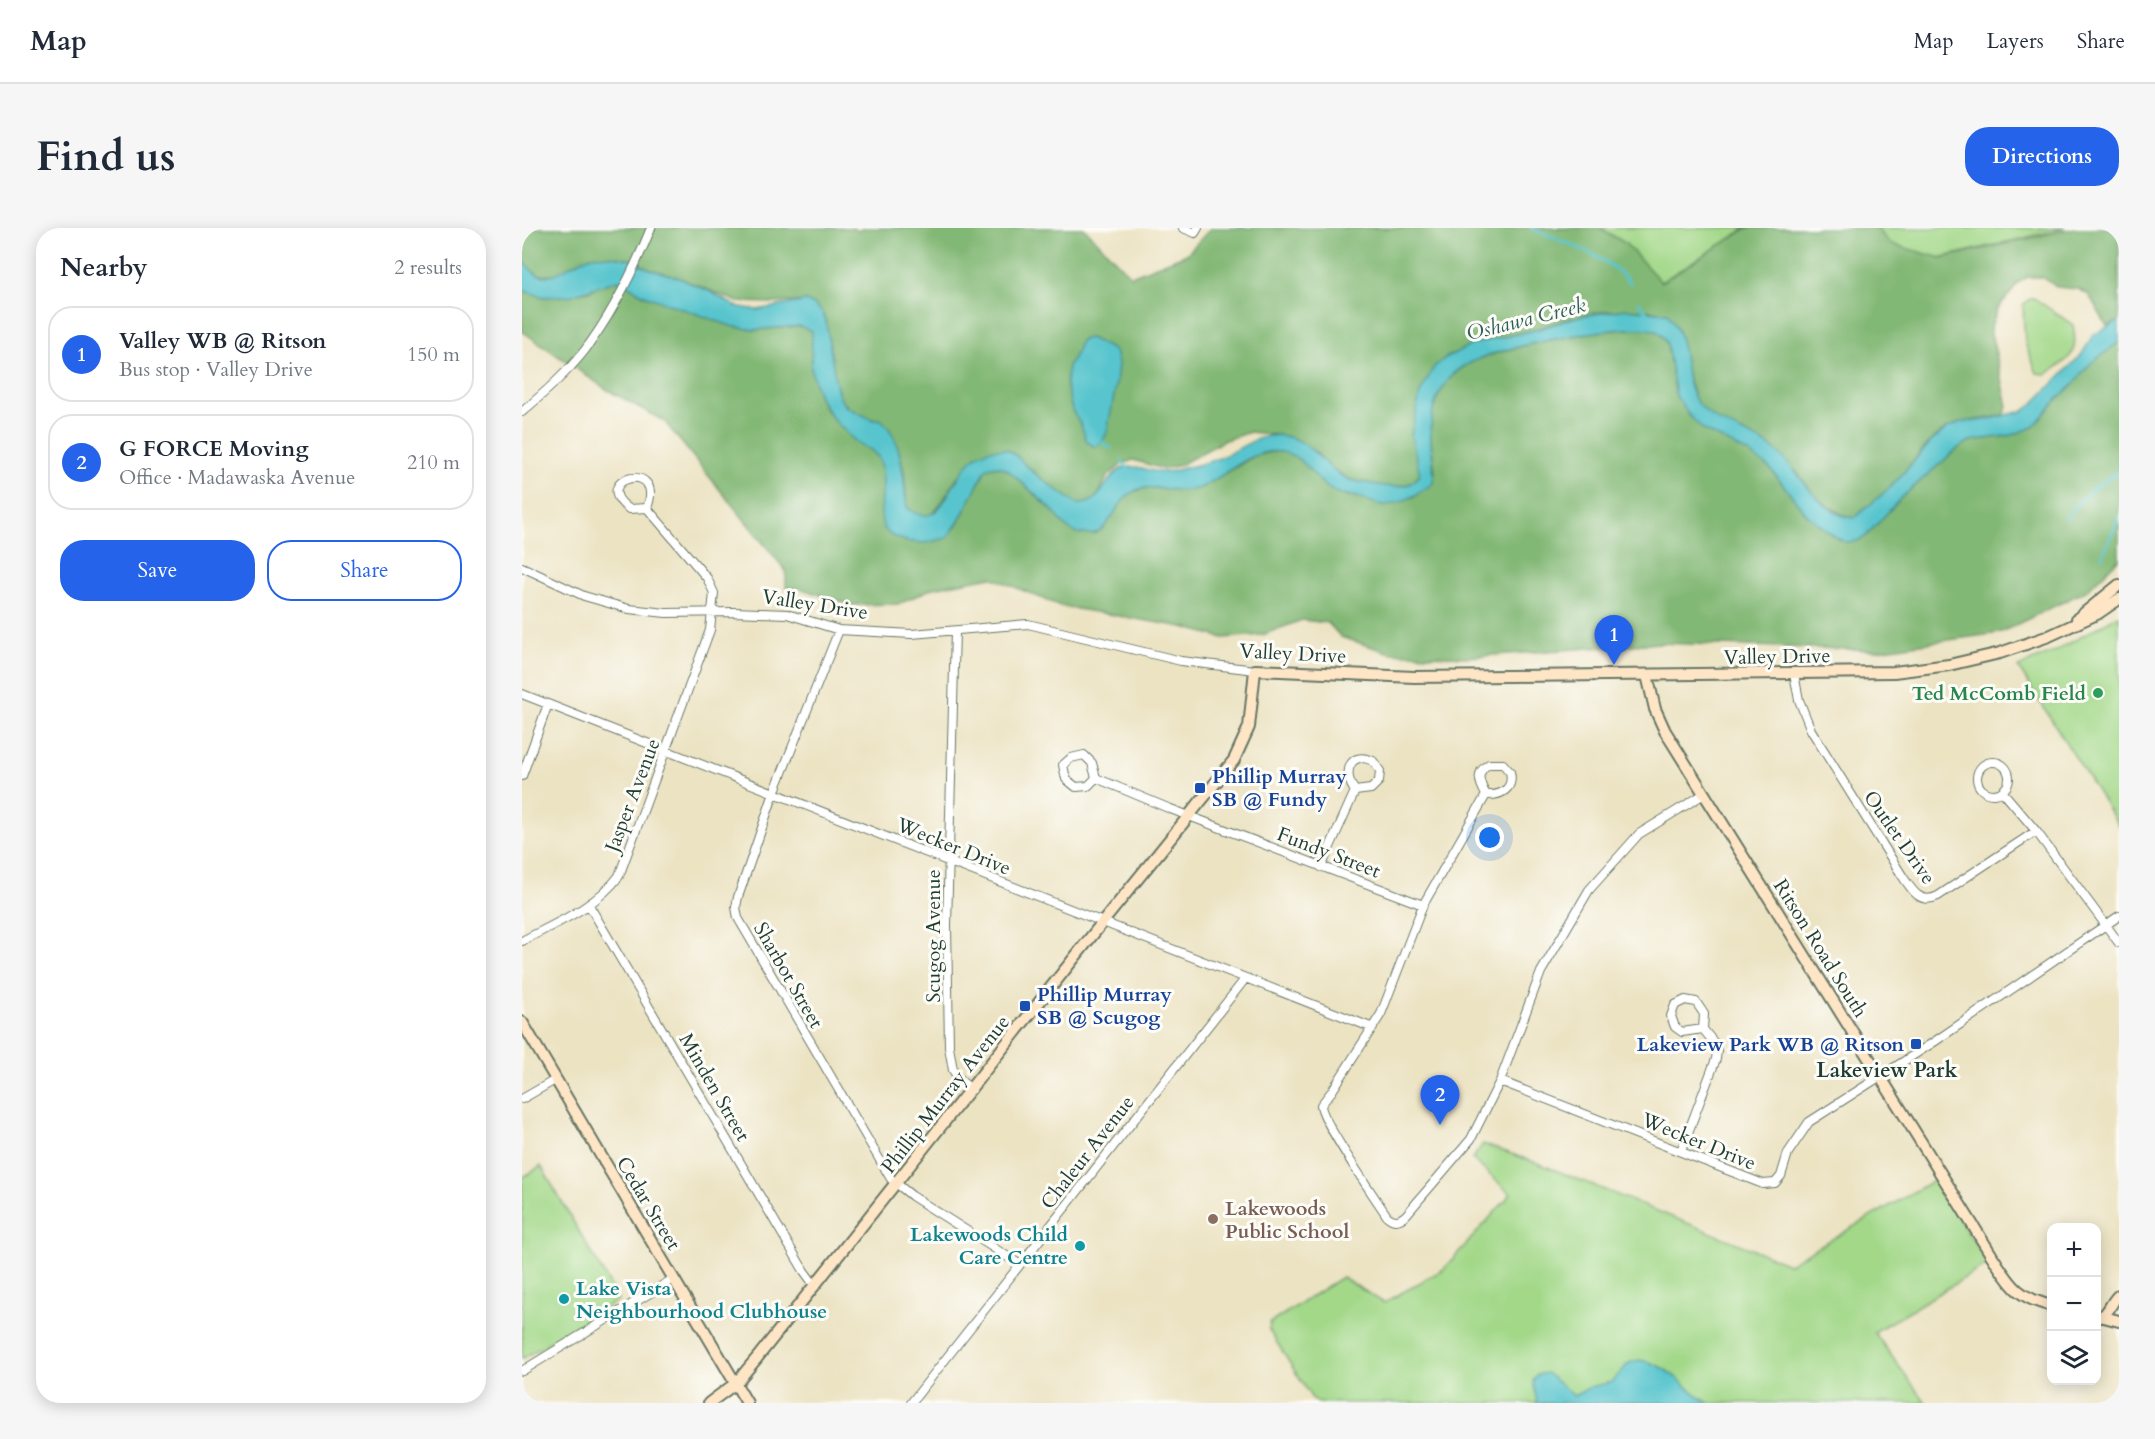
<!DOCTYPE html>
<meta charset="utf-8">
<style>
:root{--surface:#fff;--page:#f6f6f7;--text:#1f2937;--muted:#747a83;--line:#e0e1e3;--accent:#2563eb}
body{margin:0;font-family:Cardo,serif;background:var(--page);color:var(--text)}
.controls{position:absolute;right:18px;bottom:18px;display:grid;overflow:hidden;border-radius:12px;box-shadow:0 3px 15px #0003}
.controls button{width:54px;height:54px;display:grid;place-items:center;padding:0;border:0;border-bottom:2px solid var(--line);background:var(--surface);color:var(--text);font:30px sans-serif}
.you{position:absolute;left:968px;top:610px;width:21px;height:21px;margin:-15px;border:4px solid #fff;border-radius:50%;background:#1a73e8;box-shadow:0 0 0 9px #1a73e833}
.badge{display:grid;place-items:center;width:39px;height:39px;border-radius:50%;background:var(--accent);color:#fff;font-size:20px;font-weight:700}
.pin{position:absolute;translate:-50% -50px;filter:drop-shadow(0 2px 3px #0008)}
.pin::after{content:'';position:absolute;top:32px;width:21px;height:18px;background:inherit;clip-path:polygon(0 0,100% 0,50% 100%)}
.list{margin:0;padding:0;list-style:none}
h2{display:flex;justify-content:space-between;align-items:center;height:78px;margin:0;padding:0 24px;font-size:26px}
h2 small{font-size:20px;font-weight:400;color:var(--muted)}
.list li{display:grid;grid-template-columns:39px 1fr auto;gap:18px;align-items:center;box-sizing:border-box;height:96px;margin:0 12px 12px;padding:0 12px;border:2px solid var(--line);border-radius:24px}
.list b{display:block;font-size:22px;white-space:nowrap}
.list p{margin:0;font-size:20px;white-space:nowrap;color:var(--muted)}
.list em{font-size:20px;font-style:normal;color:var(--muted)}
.actions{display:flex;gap:12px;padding:18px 24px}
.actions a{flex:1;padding:14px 0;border:2px solid var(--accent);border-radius:24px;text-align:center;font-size:21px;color:var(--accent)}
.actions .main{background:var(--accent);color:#fff}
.icon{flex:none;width:33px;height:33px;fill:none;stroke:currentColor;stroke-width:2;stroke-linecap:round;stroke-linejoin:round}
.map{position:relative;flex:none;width:1597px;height:1175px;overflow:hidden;border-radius:24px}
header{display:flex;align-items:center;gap:36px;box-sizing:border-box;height:84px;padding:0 30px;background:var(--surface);border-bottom:2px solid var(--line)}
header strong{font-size:28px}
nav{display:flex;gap:33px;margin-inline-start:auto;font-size:21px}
.intro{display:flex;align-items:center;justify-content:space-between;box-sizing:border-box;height:144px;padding:0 36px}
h1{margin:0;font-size:42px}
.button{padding:15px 27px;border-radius:24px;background:var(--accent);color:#fff;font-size:21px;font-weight:700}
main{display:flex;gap:36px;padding:0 36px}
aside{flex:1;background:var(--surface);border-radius:24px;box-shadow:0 3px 15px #0003}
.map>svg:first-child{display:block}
.green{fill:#a3d889;stroke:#618a5e;stroke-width:1.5}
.forest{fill:#82b875;stroke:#507a54;stroke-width:1.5}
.water{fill:#58c5ce;stroke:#3c8181;stroke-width:1.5}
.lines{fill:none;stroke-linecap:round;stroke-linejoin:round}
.stream{stroke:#58c5ce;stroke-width:3}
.street-casing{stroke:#677766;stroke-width:10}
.secondary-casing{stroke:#677766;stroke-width:14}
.street{stroke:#fff;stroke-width:8}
.secondary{stroke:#fee5c5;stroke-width:10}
.leisure-dot{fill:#2e9e5b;stroke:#fdfcf7;stroke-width:2}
.transit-dot{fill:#1a4fb4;stroke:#fdfcf7;stroke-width:2}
.education-dot{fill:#8d6e63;stroke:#fdfcf7;stroke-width:2}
.culture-dot{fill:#0f9aa8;stroke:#fdfcf7;stroke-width:2}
.labels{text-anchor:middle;stroke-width:6;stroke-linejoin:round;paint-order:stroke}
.street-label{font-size:20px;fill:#1f3d34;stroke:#fdfcf7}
.leisure-label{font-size:20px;font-weight:bold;fill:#27864d;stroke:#fdfcf7;text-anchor:end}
.transit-label{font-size:20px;font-weight:bold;fill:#164399;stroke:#fdfcf7;text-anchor:start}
.education-label{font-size:20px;font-weight:bold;fill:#785e54;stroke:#fdfcf7;text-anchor:start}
.culture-label{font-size:20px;font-weight:bold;fill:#0d838f;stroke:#fdfcf7;text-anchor:end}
.water-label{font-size:21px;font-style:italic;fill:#2d5f5a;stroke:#fdfcf7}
.neighbourhood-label{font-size:21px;font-weight:bold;fill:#1f3d34;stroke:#fdfcf7}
</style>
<header>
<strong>Map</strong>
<nav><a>Map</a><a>Layers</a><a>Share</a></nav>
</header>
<div class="intro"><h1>Find us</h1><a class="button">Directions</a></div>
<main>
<aside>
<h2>Nearby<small>2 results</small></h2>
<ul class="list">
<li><span class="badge">1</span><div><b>Valley WB @ Ritson</b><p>Bus stop · Valley Drive</p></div><em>150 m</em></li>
<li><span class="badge">2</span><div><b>G FORCE Moving</b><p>Office · Madawaska Avenue</p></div><em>210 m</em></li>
</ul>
<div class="actions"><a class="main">Save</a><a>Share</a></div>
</aside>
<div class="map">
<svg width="1597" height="1175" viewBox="0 0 1597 1175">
<rect width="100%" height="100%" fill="#fdfcf7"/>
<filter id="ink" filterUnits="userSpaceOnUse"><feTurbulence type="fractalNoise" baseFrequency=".0167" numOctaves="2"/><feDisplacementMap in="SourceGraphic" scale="12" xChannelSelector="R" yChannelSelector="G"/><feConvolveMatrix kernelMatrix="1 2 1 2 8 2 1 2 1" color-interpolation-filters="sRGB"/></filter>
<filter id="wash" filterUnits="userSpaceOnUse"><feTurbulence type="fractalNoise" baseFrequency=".008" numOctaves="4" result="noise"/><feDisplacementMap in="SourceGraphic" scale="24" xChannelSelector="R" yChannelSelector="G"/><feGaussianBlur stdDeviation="1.35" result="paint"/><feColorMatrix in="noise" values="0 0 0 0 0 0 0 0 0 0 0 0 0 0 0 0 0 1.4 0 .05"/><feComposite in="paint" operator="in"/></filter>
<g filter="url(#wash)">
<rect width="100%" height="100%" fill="#ece3c3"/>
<path class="green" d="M 1078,0 L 1225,0 L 1139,54 L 1103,15 Z
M 1354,0 L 1543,0 L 1417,30 L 1370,18 Z
M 1512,70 L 1551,97 C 1557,127 1548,131 1524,146 L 1515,145 L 1503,115 L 1501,77 L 1506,72 Z
M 1597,387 L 1597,598 L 1496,439 L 1534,423 Z
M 961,916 L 1018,936 L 1267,1036 L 1412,952 L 1466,1036 L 1352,1104 L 1404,1175 L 796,1175 L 789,1169 L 747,1102 L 748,1095 L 820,1049 L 862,1075 L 922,1041 L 989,966 L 950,931 Z
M 19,938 L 97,1072 L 0,1131 L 0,950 Z"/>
<path class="forest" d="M 0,0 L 332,0 L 336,3 L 341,0 L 562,0 L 609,48 L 665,26 L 689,0 L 1078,0 L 1103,15 L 1139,54 L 1225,0 L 1354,0 L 1369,16 L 1419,30 L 1553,0 L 1597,0 L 1597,93 L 1585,98 L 1567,67 L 1556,61 L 1535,59 L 1520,49 L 1505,49 L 1496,55 L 1476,80 L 1468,101 L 1486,178 L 1482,187 C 1464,192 1444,191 1428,199 C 1403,212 1388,241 1368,259 C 1357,270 1344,279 1333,290 L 1324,289 L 1294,270 L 1276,245 L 1231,210 L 1203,197 L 1187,187 L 1174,174 L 1166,150 L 1158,108 L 1145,85 C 1116,80 1087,81 1058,88 C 1042,91 1026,98 1010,102 C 975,111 940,115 912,139 L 897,238 L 898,246 L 894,253 L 887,256 L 867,260 L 826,251 L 809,240 L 794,224 L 762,208 L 728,204 L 703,212 L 658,237 L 641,241 L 611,232 L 600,236 L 585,249 L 576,267 L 569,275 L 555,276 L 525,255 L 486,222 C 475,228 442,242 435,250 C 422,265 413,306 385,279 L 382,244 L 377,223 L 358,191 C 342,194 325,181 317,168 L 293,77 L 284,73 L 253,75 L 216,74 L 155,49 L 128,41 L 107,31 L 69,29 L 32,47 L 17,47 L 6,40 L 0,30 Z
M 96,52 L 124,68 L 232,102 L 277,98 L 283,99 L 290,103 C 293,124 290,148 297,168 C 302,183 317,196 328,208 C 337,216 351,220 357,230 C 368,250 358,278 361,299 L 425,310 L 436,295 L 464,241 C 474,237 478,237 487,243 L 535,287 L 543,298 L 573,306 L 582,299 L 600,272 L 610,264 L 629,259 L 643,262 L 681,259 L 732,228 L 754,223 L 766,225 L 782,234 L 806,260 L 820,267 L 837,269 L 860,277 L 894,268 L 913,245 C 911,227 905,193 911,177 C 917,160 932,144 946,136 C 972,121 1108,92 1134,103 C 1140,106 1143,111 1145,116 L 1154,168 L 1226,225 L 1248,240 L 1285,287 L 1315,310 L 1343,309 L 1379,270 L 1436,220 L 1448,213 L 1491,207 L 1524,183 L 1537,169 L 1550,158 L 1568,136 L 1597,114 L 1597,331 L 1564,363 L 1477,405 L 1355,422 L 1137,415 L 945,429 L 869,425 L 819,409 L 806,395 L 780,392 L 740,407 L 701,410 L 661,399 L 538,378 L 469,349 L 411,360 L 377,376 L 329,377 L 277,360 L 264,360 L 264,343 L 142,193 L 84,161 L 0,103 L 0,62 L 22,69 L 67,63 L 85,54 Z"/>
<path class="water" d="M 89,28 L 107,31 L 128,41 L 155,49 L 189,64 L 213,78 L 235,82 L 284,73 L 293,77 L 300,84 L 304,93 L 313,151 L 317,168 L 323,178 L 351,192 L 358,191 C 382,209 381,253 385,279 C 394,288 408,291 417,280 C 434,260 444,220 476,221 C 480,221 483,221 486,222 C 494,226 503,237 510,243 C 524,255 540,265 555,276 C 581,277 580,252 599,241 C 611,235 628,244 640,244 C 646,244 653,243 658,241 C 674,238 692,233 706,226 C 724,217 741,204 762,208 C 790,212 802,241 826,251 C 831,253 838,254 844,255 C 862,258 887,265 898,246 L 889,208 L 898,165 L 912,139 L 923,130 L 951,116 L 1013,102 L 1058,88 L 1105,81 L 1145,85 C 1150,92 1156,100 1158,109 C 1165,130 1162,157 1176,175 C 1196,201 1230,203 1254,223 C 1280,244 1296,287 1332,290 L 1369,259 L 1408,215 L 1425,200 L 1439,194 L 1463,192 L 1501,183 L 1510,177 L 1560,126 L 1571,107 L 1597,93 L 1597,114 L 1568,136 L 1550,158 L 1537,169 L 1511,199 L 1491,207 L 1448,213 L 1436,220 L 1379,270 L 1343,309 L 1335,313 L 1324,314 L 1315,310 L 1285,287 L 1248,240 L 1226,225 L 1181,202 L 1166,186 L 1154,168 L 1145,116 C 1143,111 1140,106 1134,103 C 1109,93 995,117 967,127 C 953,132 937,139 928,150 C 911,171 908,187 909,214 C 910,228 913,241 911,255 C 897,266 881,276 862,277 C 853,277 844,271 836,269 C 825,267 815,267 806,260 C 789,247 782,228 760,224 C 731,219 706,246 682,258 C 658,270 629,252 611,264 C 597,272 593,288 582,299 C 572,310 553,308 542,297 C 537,291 534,285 528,280 C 514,267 500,255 487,243 C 478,237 474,237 464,241 L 436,295 L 425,310 L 404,315 L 386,314 L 368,307 L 361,299 L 359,286 L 361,255 L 360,239 L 356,229 L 349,222 L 336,216 L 312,192 L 297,169 L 289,142 L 290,103 L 277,98 L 232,102 L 209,98 L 124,68 L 96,52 L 47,68 L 22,69 L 0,62 L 0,30 C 23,68 42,35 70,28 C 76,27 83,28 89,28 Z
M 568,110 L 593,123 L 596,136 L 594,157 L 585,205 L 580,214 L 573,219 L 565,214 L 559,197 L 550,182 L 544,156 L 546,138 L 554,125 L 559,112 Z
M 1117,1132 C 1148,1136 1163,1161 1187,1175 L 1015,1175 L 1011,1153 L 1015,1147 L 1025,1145 L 1052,1168 L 1068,1159 L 1090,1154 L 1107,1135 Z"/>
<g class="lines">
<path class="stream" d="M 1009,0 C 1036,12 1091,30 1108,55
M 1117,74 L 1125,85
M 580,214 L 589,220
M 600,234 L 607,241
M 1544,290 C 1558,270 1575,256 1597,244
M 1580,329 L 1597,290"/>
</g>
</g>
<g filter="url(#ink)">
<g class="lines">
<defs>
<path id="street" d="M 661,0 L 673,5 L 676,0
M 0,184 C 22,165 45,145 63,122 C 90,86 112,42 129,0
M 0,339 L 62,368 L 107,381 L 144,385 L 213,384 L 265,386 L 317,402 L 390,406 L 506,396 L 659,433 L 733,442
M 317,402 L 252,565 L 216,669 L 214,679 L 216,690 L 369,951 L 390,968 L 497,1036
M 433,403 L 425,697 L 427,819 L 431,842 L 437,851 L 450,862
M 1272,446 L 1277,472 L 1289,502 L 1381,649 C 1390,662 1398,677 1416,668 L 1514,603
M 0,466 L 851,800
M1455 550a16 16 0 1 1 32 0a16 16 0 1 1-32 0Z
M 0,548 L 26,476
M 574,550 L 566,558 L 554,559 L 544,551 L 541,537 L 549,530 L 562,527 L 570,535 L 574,550 L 646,580 L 901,677
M 1480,563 L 1514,603 L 1597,715
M 964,567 C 957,554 953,544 967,536 L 981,536 L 988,544 C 992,561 979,568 964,567 L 901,677 L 859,786 L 810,863 L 799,877 C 799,892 853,970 865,988 C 872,994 877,993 884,987 L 949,911 L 978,853 L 1019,744 L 1067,662 L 1117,606 L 1182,566
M 799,639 L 833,563 L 849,561 L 857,553 L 858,543 L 851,533 C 827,522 820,546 833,563
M 67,677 L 282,1043 L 293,1058
M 0,713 C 34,695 74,679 97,648 L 188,402 L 192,365 L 185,350 L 125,280 C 144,230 65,251 107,281 L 125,280
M 978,853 L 1241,956 L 1253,955 L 1259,948 L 1266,925 L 1287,894 L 1412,814 L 1597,688
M 0,871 L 33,852
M 1159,923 L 1194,831 L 1195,823 L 1193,816 L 1181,801 L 1182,786 L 1174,774 L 1163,772 L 1153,777 L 1149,788 L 1153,799 L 1160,804 L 1181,801
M 0,1143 L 151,1051
M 389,1175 L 723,751"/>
<path id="secondary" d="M 1555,391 L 1597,357
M 1125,447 L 1133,481 L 1143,503 L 1470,1028 C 1489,1057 1494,1069 1530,1078
M 0,794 L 225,1175
M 1578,1088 L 1597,1093
M 1579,1089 C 1588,1084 1589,1073 1597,1067
M 187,1175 L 214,1155 L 235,1130 L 580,695 L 712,532 L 727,499 L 733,442 L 892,449 L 1372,444 L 1427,437 L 1478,425 L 1527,408 L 1575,386 L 1597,371"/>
</defs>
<use href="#street" class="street-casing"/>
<use href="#secondary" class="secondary-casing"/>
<use href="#street" class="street"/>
<use href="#secondary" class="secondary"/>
</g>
</g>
<circle class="leisure-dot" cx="1576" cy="465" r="6"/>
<g class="transit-dot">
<rect x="672" y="554" width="12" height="12" rx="3"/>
<rect x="497" y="772" width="12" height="12" rx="3"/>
<rect x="1388" y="810" width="12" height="12" rx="3"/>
</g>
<circle class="education-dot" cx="691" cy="991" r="6"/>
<g class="culture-dot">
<circle cx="558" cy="1018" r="6"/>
<circle cx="42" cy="1071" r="6"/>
</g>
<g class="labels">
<g class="street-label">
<text transform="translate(293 376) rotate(9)" y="7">Valley Drive</text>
<text transform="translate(771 425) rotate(3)" y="7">Valley Drive</text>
<text transform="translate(1255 428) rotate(-1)" y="7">Valley Drive</text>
<text transform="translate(110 567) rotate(-69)" y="7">Jasper Avenue</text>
<text transform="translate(1378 609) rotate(55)" y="7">Outlet Drive</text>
<text transform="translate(432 618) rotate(22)" y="7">Wecker Drive</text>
<text transform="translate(807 624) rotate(21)" y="7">Fundy Street</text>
<text transform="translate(411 708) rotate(-90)" y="7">Scugog Avenue</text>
<text transform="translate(1299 720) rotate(58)" y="7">Ritson Road South</text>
<text transform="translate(267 747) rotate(60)" y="7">Sharbot Street</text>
<text transform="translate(193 859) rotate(60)" y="7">Minden Street</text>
<text transform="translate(423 866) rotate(-52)" y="7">Phillip Murray Avenue</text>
<text transform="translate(1177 913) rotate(22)" y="7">Wecker Drive</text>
<text transform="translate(565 924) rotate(-52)" y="7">Chaleur Avenue</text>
<text transform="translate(127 975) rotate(59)" y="7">Cedar Street</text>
</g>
<g class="leisure-label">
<text x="1564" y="472">Ted McComb Field</text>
</g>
<g class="transit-label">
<text x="690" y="555">Phillip Murray<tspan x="690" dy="23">SB @ Fundy</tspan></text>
<text x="515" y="773">Phillip Murray<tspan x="515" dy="23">SB @ Scugog</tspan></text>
<text x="1382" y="823" text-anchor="end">Lakeview Park WB @ Ritson</text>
</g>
<g class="education-label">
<text x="703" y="987">Lakewoods<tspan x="703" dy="23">Public School</tspan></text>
</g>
<g class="culture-label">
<text x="546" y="1013">Lakewoods Child<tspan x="546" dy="23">Care Centre</tspan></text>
<text x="54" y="1067" text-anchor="start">Lake Vista<tspan x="54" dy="23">Neighbourhood Clubhouse</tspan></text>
</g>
<g class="water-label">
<text transform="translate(1004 91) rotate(-14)" y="7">Oshawa Creek</text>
</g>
<g class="neighbourhood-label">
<text x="1365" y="849">Lakeview Park</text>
</g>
</g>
</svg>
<div class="controls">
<button>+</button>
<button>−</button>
<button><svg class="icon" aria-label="layers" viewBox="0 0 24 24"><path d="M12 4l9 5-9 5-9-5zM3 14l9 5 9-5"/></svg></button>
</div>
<div class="you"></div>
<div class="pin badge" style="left:1092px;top:437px">1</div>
<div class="pin badge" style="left:918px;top:897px">2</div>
</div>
</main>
